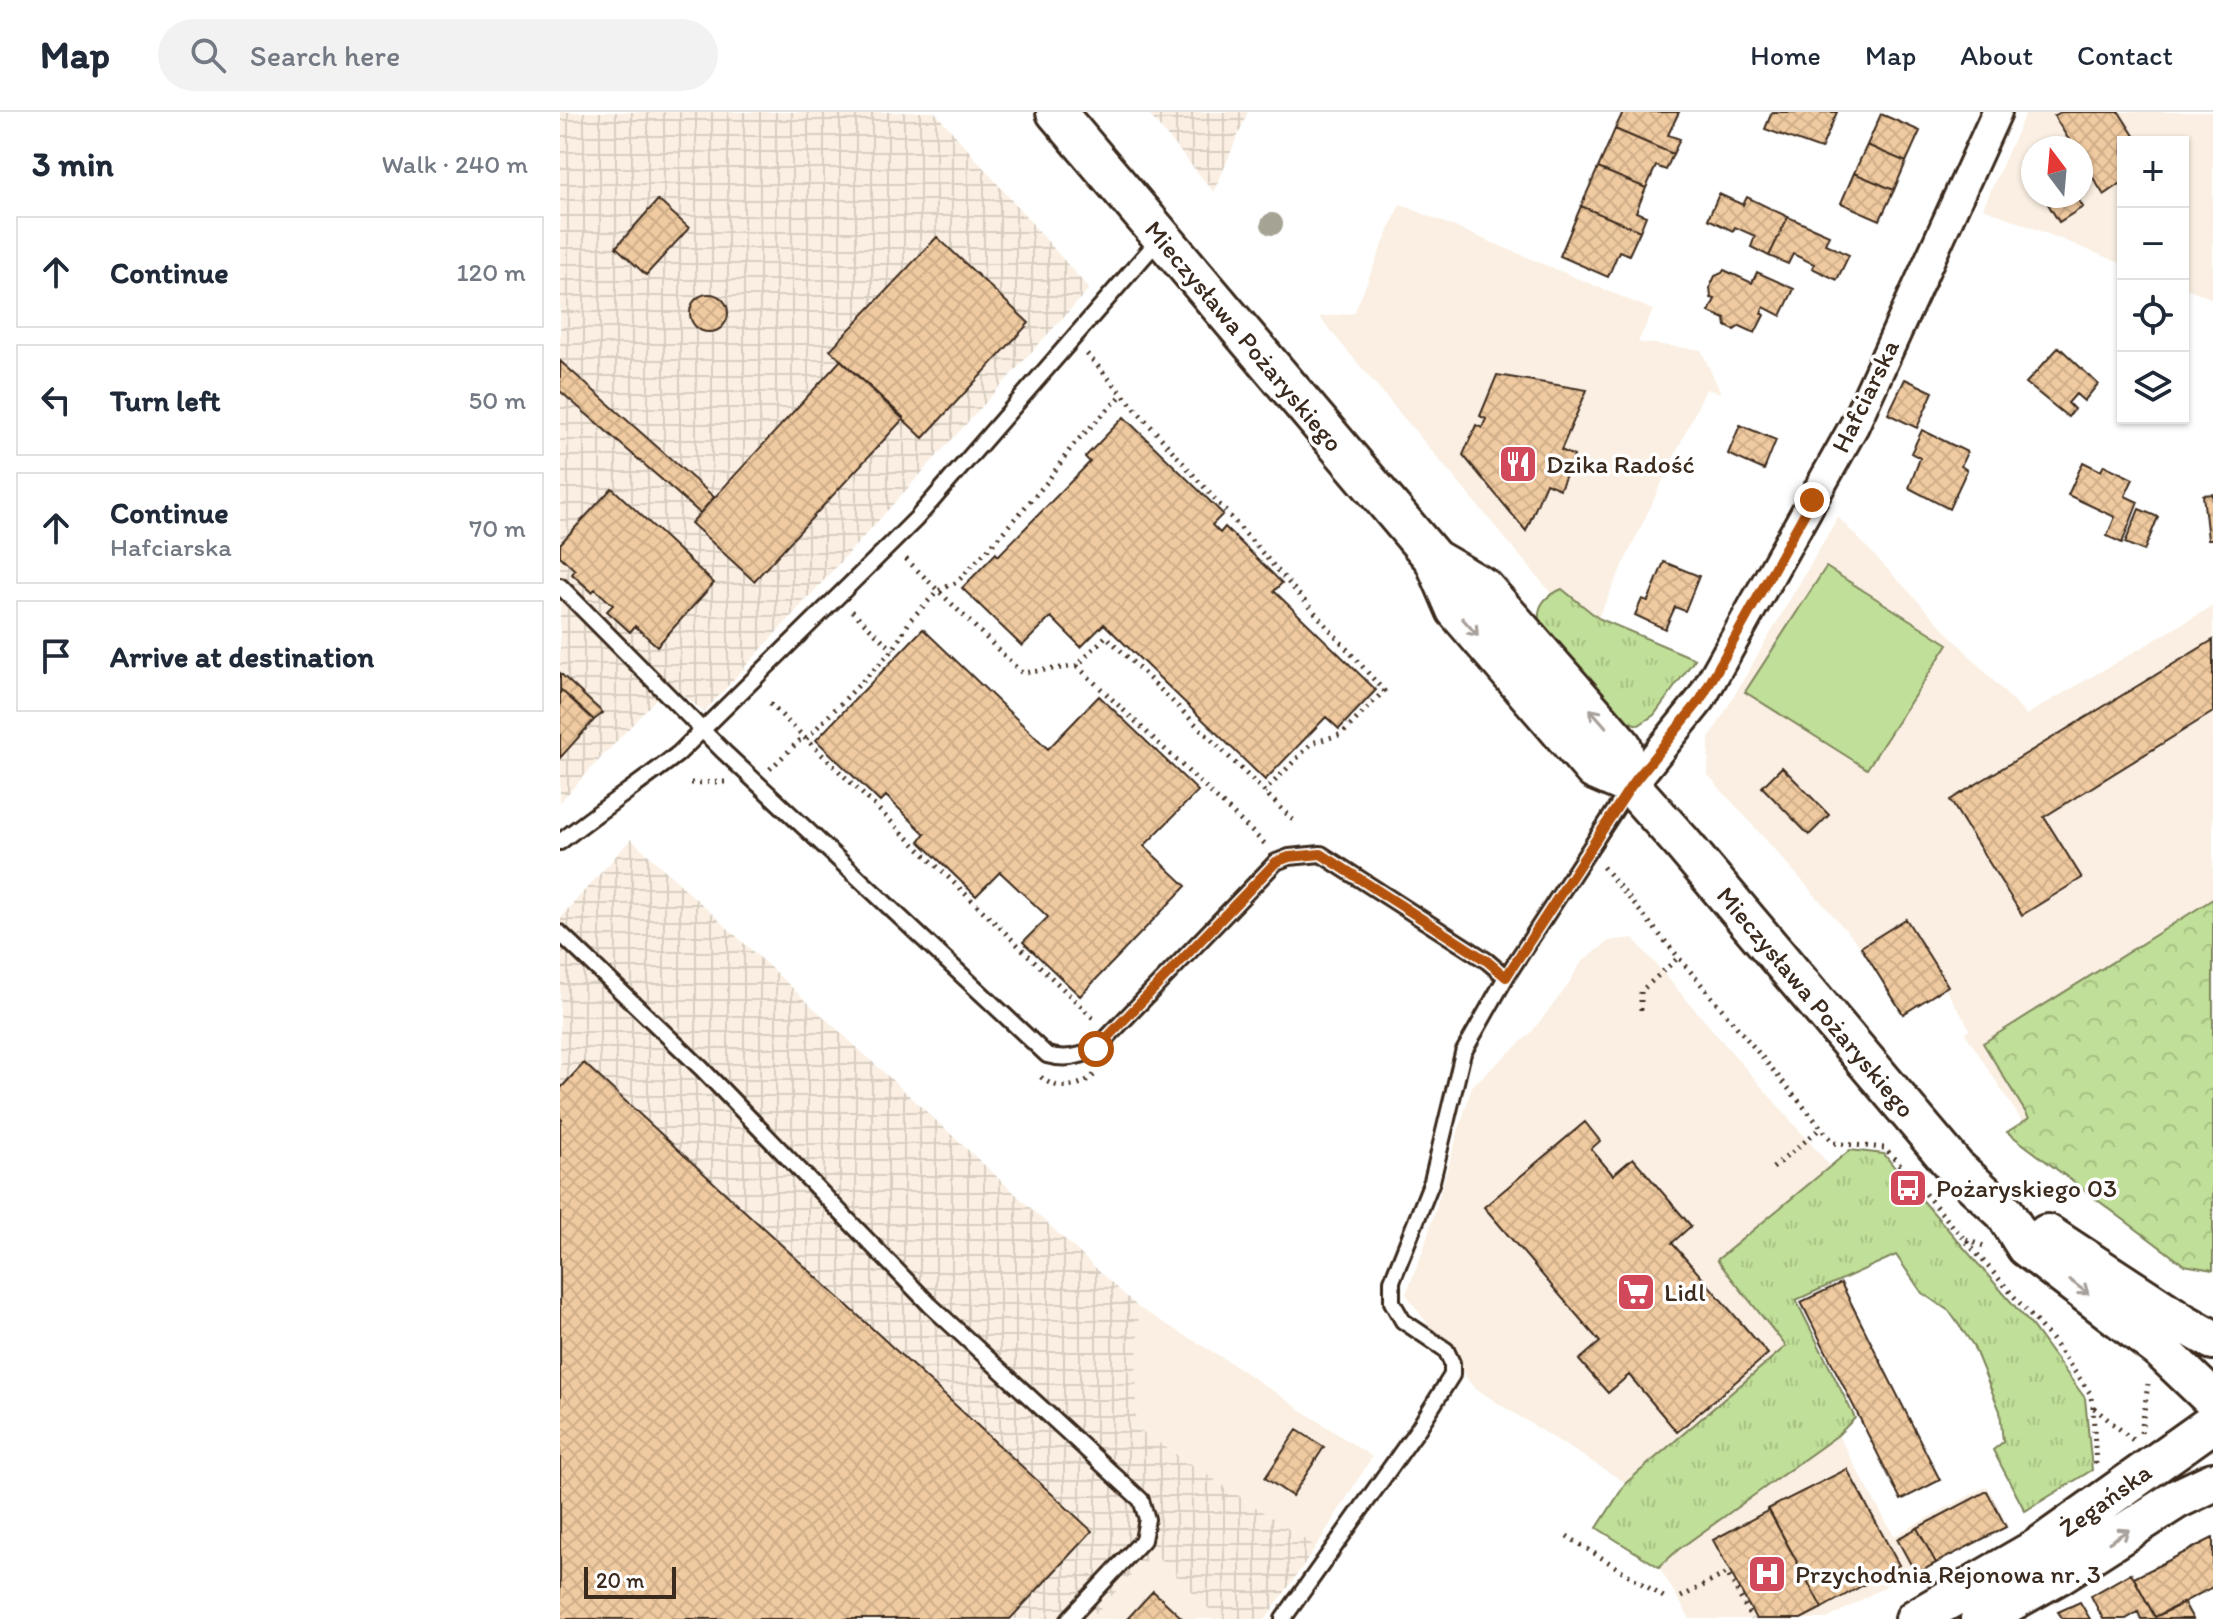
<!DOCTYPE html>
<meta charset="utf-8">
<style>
:root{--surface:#fff;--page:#f2f2f3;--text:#1f2937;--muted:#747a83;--line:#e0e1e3}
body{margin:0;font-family:Itim,sans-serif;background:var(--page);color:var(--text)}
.controls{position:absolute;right:24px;top:24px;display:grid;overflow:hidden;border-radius:0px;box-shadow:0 2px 6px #0004}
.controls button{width:72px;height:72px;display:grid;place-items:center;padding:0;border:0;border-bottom:2px solid var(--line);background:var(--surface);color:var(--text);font:40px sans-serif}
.compass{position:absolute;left:1461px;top:24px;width:72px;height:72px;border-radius:50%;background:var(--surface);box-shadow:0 2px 6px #0004;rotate:344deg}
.scale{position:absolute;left:24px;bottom:20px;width:92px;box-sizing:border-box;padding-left:8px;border:4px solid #3b2a1e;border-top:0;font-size:22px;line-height:28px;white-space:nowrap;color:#3b2a1e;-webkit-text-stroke:6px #fff;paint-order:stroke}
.stop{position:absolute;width:24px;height:24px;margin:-18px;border:6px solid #b45309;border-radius:50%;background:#fff}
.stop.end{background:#b45309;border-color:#fff;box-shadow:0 2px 8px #0008}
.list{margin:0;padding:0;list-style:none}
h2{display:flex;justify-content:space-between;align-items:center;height:104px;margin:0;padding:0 32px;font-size:34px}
h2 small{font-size:26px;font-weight:400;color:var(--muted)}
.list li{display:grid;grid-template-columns:52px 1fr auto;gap:24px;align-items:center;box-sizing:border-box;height:112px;margin:0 16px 16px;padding:0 16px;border:2px solid var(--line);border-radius:0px}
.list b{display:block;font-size:30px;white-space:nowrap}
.list p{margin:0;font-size:26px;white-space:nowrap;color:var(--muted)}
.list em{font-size:26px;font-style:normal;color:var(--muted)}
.icon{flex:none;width:44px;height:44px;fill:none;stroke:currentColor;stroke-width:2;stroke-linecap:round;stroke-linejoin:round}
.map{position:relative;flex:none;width:1653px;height:1507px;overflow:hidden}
header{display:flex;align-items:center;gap:48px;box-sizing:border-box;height:112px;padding:0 40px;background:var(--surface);border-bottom:2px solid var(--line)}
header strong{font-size:38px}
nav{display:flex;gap:44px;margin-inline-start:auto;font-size:28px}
.search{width:560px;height:72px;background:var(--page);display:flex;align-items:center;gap:20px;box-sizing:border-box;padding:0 28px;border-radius:44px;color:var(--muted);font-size:30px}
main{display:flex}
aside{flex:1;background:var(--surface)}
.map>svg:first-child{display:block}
.built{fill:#faefe2;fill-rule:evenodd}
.industrial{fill:url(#industrial-grid)}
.grass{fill:url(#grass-tufts);stroke:#7e845b;stroke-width:2}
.forest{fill:url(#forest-crowns);stroke:#7e845b;stroke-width:2}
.garden{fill:#c0df98;stroke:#7e845b;stroke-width:2}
.building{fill:url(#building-cross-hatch);stroke:#3b2a1e;stroke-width:2}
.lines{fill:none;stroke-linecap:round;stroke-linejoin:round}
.lane-casing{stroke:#3b2a1e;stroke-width:20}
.street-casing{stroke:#3b2a1e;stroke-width:34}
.secondary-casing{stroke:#3b2a1e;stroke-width:44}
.path{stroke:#3b2a1e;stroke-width:5;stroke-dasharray:2 6;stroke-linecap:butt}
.lane{stroke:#fff;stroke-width:14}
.street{stroke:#fff;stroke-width:28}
.secondary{stroke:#fff;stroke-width:38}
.tree{fill:#a5a394}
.oneway{stroke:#a79f9a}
.route{stroke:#b45309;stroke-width:10}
.labels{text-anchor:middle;stroke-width:7;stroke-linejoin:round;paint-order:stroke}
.street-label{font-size:26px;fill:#3b2a1e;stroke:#fff}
.poi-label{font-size:26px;fill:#3b2a1e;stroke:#fff;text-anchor:start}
</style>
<header>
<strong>Map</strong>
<div class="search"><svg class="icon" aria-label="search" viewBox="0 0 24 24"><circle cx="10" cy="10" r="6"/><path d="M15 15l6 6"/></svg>Search here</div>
<nav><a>Home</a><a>Map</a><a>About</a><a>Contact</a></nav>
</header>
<main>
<aside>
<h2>3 min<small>Walk · 240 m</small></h2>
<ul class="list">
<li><svg class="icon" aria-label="ahead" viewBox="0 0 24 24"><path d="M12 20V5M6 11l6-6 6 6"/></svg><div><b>Continue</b></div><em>120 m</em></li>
<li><svg class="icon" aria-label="left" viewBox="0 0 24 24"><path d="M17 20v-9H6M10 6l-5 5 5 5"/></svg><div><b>Turn left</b></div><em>50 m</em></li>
<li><svg class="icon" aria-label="ahead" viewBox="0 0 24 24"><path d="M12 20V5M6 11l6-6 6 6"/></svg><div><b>Continue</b><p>Hafciarska</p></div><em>70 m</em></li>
<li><svg class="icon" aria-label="arrive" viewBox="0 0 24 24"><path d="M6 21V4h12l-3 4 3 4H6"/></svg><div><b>Arrive at destination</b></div></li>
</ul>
</aside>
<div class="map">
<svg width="1653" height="1507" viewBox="0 0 1653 1507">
<defs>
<pattern id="industrial-grid" width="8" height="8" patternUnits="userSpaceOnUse" patternTransform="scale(2)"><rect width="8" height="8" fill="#faefe2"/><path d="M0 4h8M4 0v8" fill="none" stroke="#d7cdc1"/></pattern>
<pattern id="grass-tufts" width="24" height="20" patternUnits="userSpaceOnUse" patternTransform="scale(2)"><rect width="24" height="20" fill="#c0df98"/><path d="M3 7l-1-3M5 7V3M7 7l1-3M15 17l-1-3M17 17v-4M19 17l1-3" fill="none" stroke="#a6c083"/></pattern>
<pattern id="forest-crowns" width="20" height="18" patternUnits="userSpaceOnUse" patternTransform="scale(2)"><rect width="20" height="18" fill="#c0df98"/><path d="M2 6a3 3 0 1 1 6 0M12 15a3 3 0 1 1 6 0" fill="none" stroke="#a6c083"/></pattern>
<pattern id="building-cross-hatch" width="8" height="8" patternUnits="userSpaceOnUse" patternTransform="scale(2)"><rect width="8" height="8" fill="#f0caa0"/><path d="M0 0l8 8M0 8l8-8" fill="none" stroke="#cfae89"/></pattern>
</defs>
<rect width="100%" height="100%" fill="#fff"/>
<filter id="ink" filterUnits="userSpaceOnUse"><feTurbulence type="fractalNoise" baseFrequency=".0125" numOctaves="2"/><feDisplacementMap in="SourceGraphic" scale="16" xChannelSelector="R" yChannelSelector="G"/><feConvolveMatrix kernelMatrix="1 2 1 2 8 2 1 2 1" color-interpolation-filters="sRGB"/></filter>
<g filter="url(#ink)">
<path class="built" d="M 1466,0 L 1653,0 L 1653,187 L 1623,175 L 1623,30 L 1563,30 L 1563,152 L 1423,96 ZM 1473,36 L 1521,36 L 1521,84 L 1473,84 Z
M 840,92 L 1093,198 L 1078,230 L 1141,238 L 1161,281 L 1146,277 L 1038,506 L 1002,478 L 992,482 L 759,205 L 794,201 Z
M 1278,405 L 1466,603 L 1653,494 L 1653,1158 L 1554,1093 L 1463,1011 L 1405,921 L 1410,917 L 1385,876 L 1343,902 L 1301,835 L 1148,663 L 1149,627 Z
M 1073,826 L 1270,1054 L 1157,1148 L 1227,1234 L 1066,1371 L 914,1276 L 846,1182 L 863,1139 L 912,974 L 970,922 L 1006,876 L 1021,851 L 1049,829 Z
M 579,1196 L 668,1249 L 812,1345 L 756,1435 L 574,1314 Z
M 1278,1323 L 1334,1424 L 1427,1374 L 1448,1414 L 1356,1463 L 1353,1459 L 1267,1507 L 1130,1507 L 1099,1455 L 1119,1437 Z
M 593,1440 L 659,1507 L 530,1507 Z"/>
<path class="industrial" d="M 0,0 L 375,0 L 529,177 L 144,600 L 110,572 L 0,690 Z
M 587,0 L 688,0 L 654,80 Z
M 71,727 L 579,1196 L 575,1315 L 756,1435 L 706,1507 L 659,1507 L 593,1440 L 530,1507 L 0,1507 L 0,806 Z"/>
<path class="grass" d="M 1002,477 L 1038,506 L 1135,547 L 1094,603 L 1079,613 L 1068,610 L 979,508 C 977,491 988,483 1002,477 Z
M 1290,1038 L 1324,1042 L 1342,1065 L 1335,1072 L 1350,1090 L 1358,1083 L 1472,1214 L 1525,1286 L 1532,1358 L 1465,1399 L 1433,1338 L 1443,1330 L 1440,1299 L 1413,1233 L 1389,1199 L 1362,1181 L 1336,1143 L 1236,1188 L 1295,1306 L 1278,1323 L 1119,1437 L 1099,1455 L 1037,1416 L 1066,1371 L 1226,1234 L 1157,1148 Z"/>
<path class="forest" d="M 1653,787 L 1653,1158 L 1624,1153 L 1447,1020 L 1469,1006 L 1423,931 Z"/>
<path class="garden" d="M 1266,455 L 1388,532 L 1307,657 L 1185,580 Z"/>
<path class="building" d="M 1063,0 L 1119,0 L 1108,23 L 1120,27 L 1113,42 L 1055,17 Z
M 1212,0 L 1277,0 L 1261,37 L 1205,17 Z
M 1501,0 L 1559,0 L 1578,30 L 1563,30 L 1563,70 L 1544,83 L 1521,47 L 1521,36 L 1514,36 L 1494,4 Z
M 1321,2 L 1360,19 L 1346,50 L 1307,33 Z
M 1055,17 L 1113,42 L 1106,58 L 1096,54 L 1086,76 L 1038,56 Z
M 1307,33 L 1346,50 L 1334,78 L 1294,61 Z
M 1038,56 L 1086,76 L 1076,100 L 1086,104 L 1080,119 L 1021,94 Z
M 1294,61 L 1334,78 L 1320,108 L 1281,91 Z
M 1159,82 L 1183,93 L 1187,85 L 1228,105 L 1209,144 L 1191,135 L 1195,124 L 1175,115 L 1173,119 L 1148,107 Z
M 1490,84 L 1516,84 L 1523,95 L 1499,110 L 1485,87 Z
M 98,88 L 129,116 L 86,163 L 56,135 Z
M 1021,94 L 1080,119 L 1069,143 L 1059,139 L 1048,165 L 1000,144 Z
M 1228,105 L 1269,123 L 1265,132 L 1289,143 L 1277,168 L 1252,156 L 1254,152 L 1233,142 L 1228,152 L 1209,144 Z
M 377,125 L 469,211 L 363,326 L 270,238 Z
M 1164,158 L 1192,171 L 1197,160 L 1234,177 L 1221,204 L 1204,195 L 1201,201 L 1204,203 L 1195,221 L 1180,214 L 1174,218 L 1166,214 L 1165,207 L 1149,200 L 1155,187 L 1151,186 L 1150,175 L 1155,164 L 1162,161 Z
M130 201a19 19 0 1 1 38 0a19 19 0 1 1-38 0Z
M 1499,235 L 1538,272 L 1524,289 L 1516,282 L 1508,291 L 1514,297 L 1508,305 L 1466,271 Z
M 281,248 L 344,306 L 194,469 L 131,411 Z
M 0,249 L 154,385 L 140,401 L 0,279 Z
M 937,263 L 1027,278 L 1001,338 L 1014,344 L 1000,377 L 986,371 L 966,419 L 903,343 L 916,313 L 922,316 L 926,307 L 920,304 Z
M 1345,267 L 1373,280 L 1357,316 L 1328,302 Z
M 564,305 L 663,402 L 652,413 L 660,421 L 665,415 L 722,471 L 714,479 L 816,578 L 779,617 L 766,605 L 705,668 L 544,512 L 521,535 L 491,505 L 462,534 L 402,476 L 436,441 L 438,444 L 530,350 L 525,345 Z
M 1180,313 L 1216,328 L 1204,358 L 1168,342 Z
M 1362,318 L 1407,340 L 1401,354 L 1407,358 L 1389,397 L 1349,376 L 1360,346 L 1351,341 Z
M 1523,350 L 1541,359 L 1544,353 L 1573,367 L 1565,384 L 1578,390 L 1562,431 L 1547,424 L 1555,405 L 1508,383 Z
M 52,376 L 154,471 L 97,534 L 75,514 L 70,520 L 47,499 L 53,493 L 35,477 L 32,480 L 12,462 L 15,458 L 0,444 L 0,432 Z
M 1653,382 L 1653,427 L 1648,427 L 1643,383 Z
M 1579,397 L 1598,405 L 1584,439 L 1565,431 Z
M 1104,450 L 1139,464 L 1125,499 L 1115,495 L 1105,517 L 1075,503 L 1082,487 L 1088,489 Z
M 363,517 L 488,637 L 539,584 L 638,679 L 584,734 L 626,774 L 520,884 L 463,830 L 488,805 L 440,760 L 416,784 L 359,729 L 365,722 L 326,684 L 320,690 L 256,628 Z
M 1653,528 L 1653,600 L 1484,705 L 1522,766 L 1462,803 L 1390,688 Z
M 0,561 L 43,601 L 34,608 L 0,577 Z
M 0,577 L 34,608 L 0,646 Z
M 1222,655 L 1269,703 L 1249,723 L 1202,675 Z
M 1346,807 L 1388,874 L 1343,902 L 1301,835 Z
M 24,951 L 532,1419 L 450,1507 L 0,1507 L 0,1011 L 2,1008 L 0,1006 L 0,977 Z
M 1025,1010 L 1040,1029 L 1031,1037 L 1053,1063 L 1073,1046 L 1131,1114 L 1112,1131 L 1208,1242 L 1117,1320 L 1069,1263 L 1048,1281 L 1019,1248 L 1040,1230 L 924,1095 Z
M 1281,1171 L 1380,1368 L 1341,1388 L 1241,1190 Z
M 737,1318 L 764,1335 L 732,1384 L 705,1366 Z
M 1287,1357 L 1339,1453 L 1262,1496 L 1208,1397 Z
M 1427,1379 L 1446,1415 L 1376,1451 L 1357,1416 Z
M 1209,1398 L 1262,1496 L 1241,1507 L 1196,1507 L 1153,1428 Z
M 1357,1416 L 1376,1451 L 1356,1462 L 1337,1427 Z
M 1653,1426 L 1653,1475 L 1595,1505 L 1574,1466 Z
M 1571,1461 L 1596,1507 L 1581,1507 L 1578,1500 L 1566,1507 L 1543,1507 L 1531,1484 Z
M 593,1479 L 623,1507 L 567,1507 Z
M 1520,1490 L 1530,1507 L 1503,1507 L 1498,1500 Z
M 1624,1491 L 1633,1507 L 1596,1507 L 1595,1505 Z"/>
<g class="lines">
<defs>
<path id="lane" d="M 0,474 L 164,640 L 487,943 C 505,948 519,945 536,937 L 716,750 L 729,745 L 761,742 L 927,849 L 946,865
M 0,730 C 39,699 79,672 118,642 L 331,432 L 356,407 L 601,125
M 0,821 L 142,957 L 370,1193 L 581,1388 L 587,1407 L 583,1428 L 509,1507
M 723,1507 L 858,1317 L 892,1263 L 892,1251 L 886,1238 L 843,1209 L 832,1190 L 832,1169 L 872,1069 L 903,941 L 946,865 L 1070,675"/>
<path id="street" d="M 1071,674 L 1141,587 L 1294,314 L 1437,0"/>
<path id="secondary" d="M 496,0 L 874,447 L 924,476 L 1062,634 L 1071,674
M 874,447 L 896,498 L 1034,658 L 1071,674 L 1122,731 L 1395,1055 L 1445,1101 L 1466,1135 L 1601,1238 L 1650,1285
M 1487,1122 L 1623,1211 L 1653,1228
M 1355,1507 L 1476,1437 L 1650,1313
M 1420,1507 L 1500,1462 L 1617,1387 L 1653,1370"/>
</defs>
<use href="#lane" class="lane-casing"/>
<use href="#street" class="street-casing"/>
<use href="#secondary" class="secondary-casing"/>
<path class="path" d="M 527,242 L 824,579 L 782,622 L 752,631 L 704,680
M 346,447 L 462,561 L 517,554 L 546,524 L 733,708
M 292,499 L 333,538
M 517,554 L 705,732
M 210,592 L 535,908
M 210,657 L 239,629 L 246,627 L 333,538 L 351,507 L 378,479 L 397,470 L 431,434 L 487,370 L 513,333 L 563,282
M 131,671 L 165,670
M 1043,755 L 1274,1031 L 1325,1036 L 1492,1228 L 1530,1281 L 1533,1295 L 1536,1355
M 1081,898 L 1081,879 L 1119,845
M 481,965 C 497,980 521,976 536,961
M 1213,1056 L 1261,1016
M 1406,1128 L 1427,1135
M 1534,1296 L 1573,1328
M 1581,1321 L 1588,1272
M 1007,1424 L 1105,1486
M 1121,1485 L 1167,1461 L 1192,1507"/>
<use href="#lane" class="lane"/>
<use href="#street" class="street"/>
<use href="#secondary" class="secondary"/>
</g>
<circle class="tree" cx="712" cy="112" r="11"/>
<defs><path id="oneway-shaft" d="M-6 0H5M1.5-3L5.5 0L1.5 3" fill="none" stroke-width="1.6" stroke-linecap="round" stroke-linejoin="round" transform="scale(2)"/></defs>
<g class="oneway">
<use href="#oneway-shaft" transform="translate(910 515) rotate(49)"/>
<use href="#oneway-shaft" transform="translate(1038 606) rotate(-131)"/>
<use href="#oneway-shaft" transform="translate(1519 1175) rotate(37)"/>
<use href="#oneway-shaft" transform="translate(1559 1424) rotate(-33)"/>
</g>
</g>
<g class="lines" filter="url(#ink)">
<path class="route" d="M 536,937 L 716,750 L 729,745 L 761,742 L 927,849 L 946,865 L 1071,674 L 1141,587 L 1252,388"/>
</g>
<defs>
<symbol id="restaurant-square" viewBox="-11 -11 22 22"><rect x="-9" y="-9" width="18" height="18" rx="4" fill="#d1495b" stroke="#fff"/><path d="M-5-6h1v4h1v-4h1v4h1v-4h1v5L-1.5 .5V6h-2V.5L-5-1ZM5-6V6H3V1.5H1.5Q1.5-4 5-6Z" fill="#fff"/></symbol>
<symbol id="bus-square" viewBox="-11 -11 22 22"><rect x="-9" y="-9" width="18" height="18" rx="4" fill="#d1495b" stroke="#fff"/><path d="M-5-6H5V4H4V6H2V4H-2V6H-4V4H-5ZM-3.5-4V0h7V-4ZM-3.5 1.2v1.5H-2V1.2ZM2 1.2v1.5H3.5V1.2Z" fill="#fff"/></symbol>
<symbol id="supermarket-square" viewBox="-11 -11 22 22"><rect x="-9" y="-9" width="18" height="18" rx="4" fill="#d1495b" stroke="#fff"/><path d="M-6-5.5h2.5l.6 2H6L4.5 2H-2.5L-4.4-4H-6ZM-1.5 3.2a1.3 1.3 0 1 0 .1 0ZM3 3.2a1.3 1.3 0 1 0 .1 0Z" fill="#fff"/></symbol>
<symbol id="hospital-square" viewBox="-11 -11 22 22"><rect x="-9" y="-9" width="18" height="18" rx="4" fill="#d1495b" stroke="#fff"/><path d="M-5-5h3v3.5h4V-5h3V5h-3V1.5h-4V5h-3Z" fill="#fff"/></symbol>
</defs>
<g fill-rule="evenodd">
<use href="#restaurant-square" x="936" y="330" width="44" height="44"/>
<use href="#bus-square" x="1326" y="1054" width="44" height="44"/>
<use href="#supermarket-square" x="1054" y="1158" width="44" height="44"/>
<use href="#hospital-square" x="1185" y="1440" width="44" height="44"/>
</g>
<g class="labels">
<g class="street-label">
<text transform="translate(684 224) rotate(50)" y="9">Mieczysława Pożaryskiego</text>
<text transform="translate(1305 284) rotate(-64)" y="9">Hafciarska</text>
<text transform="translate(1256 890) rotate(50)" y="9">Mieczysława Pożaryskiego</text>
<text transform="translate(1545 1388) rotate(-36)" y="9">Żegańska</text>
</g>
<g class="poi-label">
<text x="986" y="361">Dzika Radość</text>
<text x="1376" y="1085">Pożaryskiego 03</text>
<text x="1104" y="1189">Lidl</text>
<text x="1235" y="1471">Przychodnia Rejonowa nr. 3</text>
</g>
</g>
</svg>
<div class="controls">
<button>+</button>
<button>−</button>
<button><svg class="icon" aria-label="locate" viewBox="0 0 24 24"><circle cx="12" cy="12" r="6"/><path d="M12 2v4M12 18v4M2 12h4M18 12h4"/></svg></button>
<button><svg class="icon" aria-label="layers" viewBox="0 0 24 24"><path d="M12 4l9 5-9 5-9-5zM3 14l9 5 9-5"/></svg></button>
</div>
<svg class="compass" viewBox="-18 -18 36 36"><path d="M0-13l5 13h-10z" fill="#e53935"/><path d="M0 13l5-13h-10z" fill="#747a83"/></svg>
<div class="scale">20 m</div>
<div class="stop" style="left:536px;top:937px"></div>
<div class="stop end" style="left:1252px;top:388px"></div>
</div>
</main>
